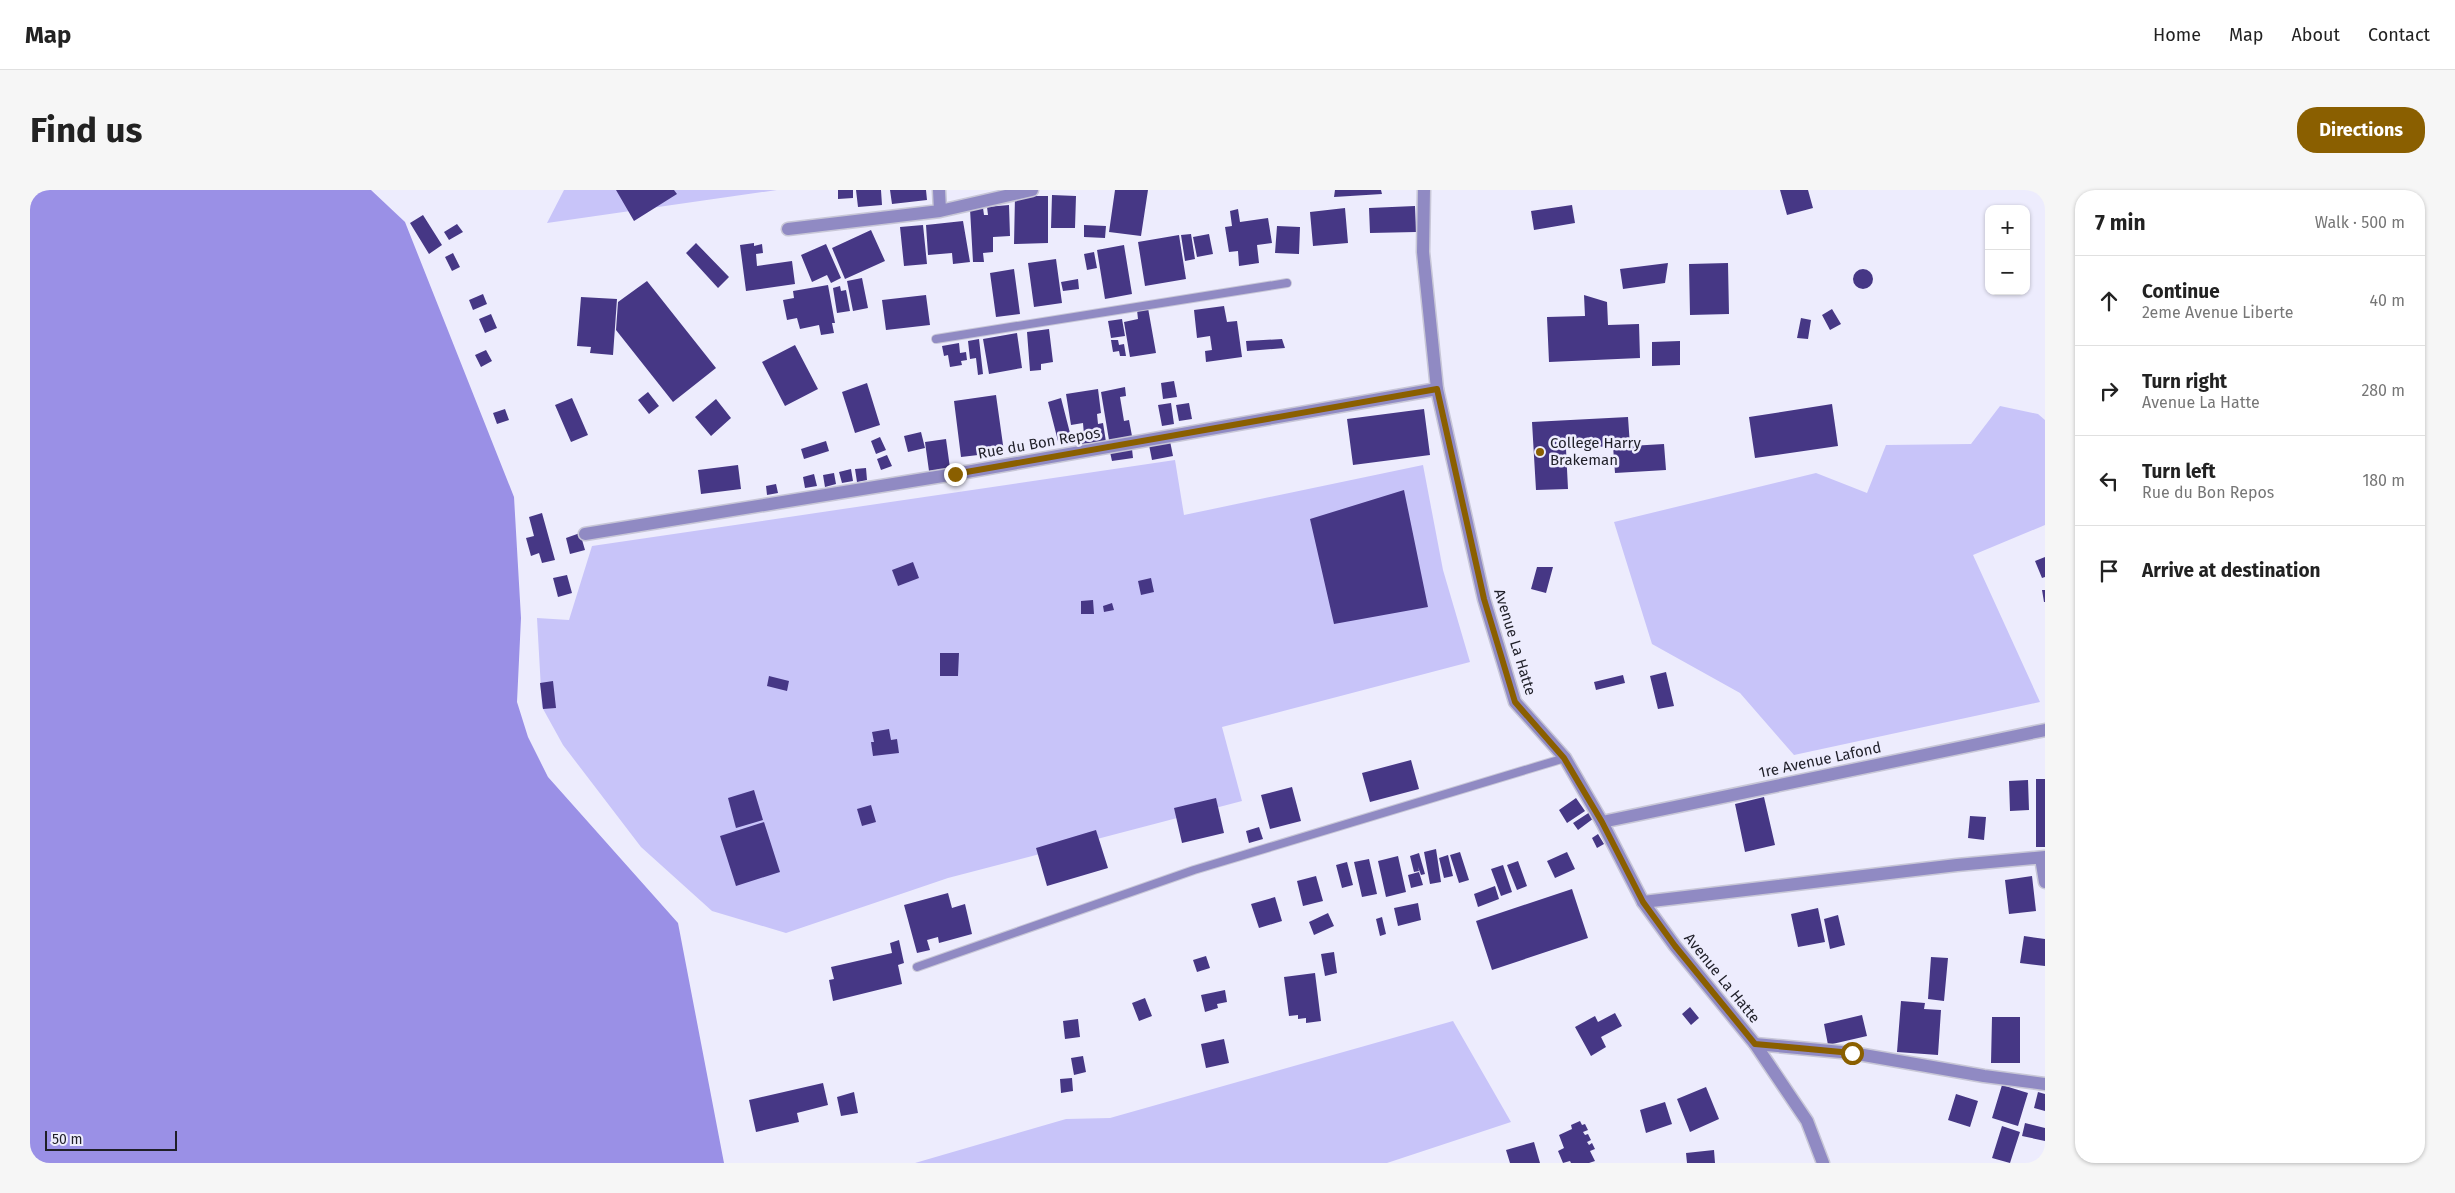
<!DOCTYPE html>
<meta charset="utf-8">
<style>
:root{--surface:#fff;--page:#f6f6f6;--text:#222;--muted:#767676;--line:#e0e0e0;--accent:#8a5f00}
body{margin:0;font-family:"Fira Sans",sans-serif;background:var(--page);color:var(--text)}
.controls{position:absolute;right:15px;top:15px;display:grid;overflow:hidden;border-radius:10px;box-shadow:0 1px 4px #0004}
.controls button{width:45px;height:45px;display:grid;place-items:center;padding:0;border:0;border-bottom:1px solid var(--line);background:var(--surface);color:var(--text);font:25px sans-serif}
.scale{position:absolute;left:15px;bottom:12px;width:132px;box-sizing:border-box;padding-left:5px;border:2px solid #1f1f28;border-top:0;font-size:14px;line-height:18px;white-space:nowrap;color:#1f1f28;-webkit-text-stroke:4px #edecfd;paint-order:stroke}
.stop{position:absolute;width:15px;height:15px;margin:-11px;border:4px solid #8a5f00;border-radius:50%;background:#fff}
.stop.end{background:#8a5f00;border-color:#fff;box-shadow:0 1px 5px #0008}
.list{margin:0;padding:0;list-style:none}
h2{display:flex;justify-content:space-between;align-items:center;height:65px;margin:0;padding:0 20px;font-size:21px}
h2 small{font-size:16px;font-weight:400;color:var(--muted)}
.list li{display:grid;grid-template-columns:32px 1fr auto;gap:15px;align-items:center;box-sizing:border-box;height:90px;padding:0 20px;border-top:1px solid var(--line)}
.list b{display:block;font-size:19px;white-space:nowrap}
.list p{margin:0;font-size:16px;white-space:nowrap;color:var(--muted)}
.list em{font-size:16px;font-style:normal;color:var(--muted)}
.icon{flex:none;width:28px;height:28px;fill:none;stroke:currentColor;stroke-width:2;stroke-linecap:round;stroke-linejoin:round}
.map{position:relative;flex:none;width:2015px;height:973px;overflow:hidden;border-radius:20px}
header{display:flex;align-items:center;gap:30px;box-sizing:border-box;height:70px;padding:0 25px;background:var(--surface);border-bottom:1px solid var(--line)}
header strong{font-size:24px}
nav{display:flex;gap:28px;margin-inline-start:auto;font-size:18px}
.intro{display:flex;align-items:center;justify-content:space-between;box-sizing:border-box;height:120px;padding:0 30px}
h1{margin:0;font-size:35px}
.button{padding:12px 22px;border-radius:20px;background:var(--accent);color:#fff;font-size:18px;font-weight:700}
main{display:flex;gap:30px;padding:0 30px}
aside{flex:1;background:var(--surface);border-radius:20px;box-shadow:0 1px 4px #0004}
.map>svg:first-child{display:block}
.green{fill:#c8c4f9}
.water{fill:#9a90e6}
.building{fill:#463785}
.lines{fill:none;stroke-linecap:round;stroke-linejoin:round}
.service-casing{stroke:#c8c7d7;stroke-width:10}
.minor-casing{stroke:#c8c7d7;stroke-width:15}
.tertiary-casing{stroke:#c8c7d7;stroke-width:15}
.service{stroke:#908ac3;stroke-width:8}
.minor{stroke:#908ac3;stroke-width:12}
.tertiary{stroke:#908ac3;stroke-width:12}
.route{stroke:#8a5f00;stroke-width:6}
.poi-dot{fill:#8a5f00;stroke:#edecfd;stroke-width:2}
.labels{text-anchor:middle;stroke-width:5;stroke-linejoin:round;paint-order:stroke}
.street-label{font-size:15px;fill:#1f1f28;stroke:#edecfd}
.poi-label{font-size:15px;fill:#1f1f28;stroke:#edecfd;text-anchor:start}
</style>
<header>
<strong>Map</strong>
<nav><a>Home</a><a>Map</a><a>About</a><a>Contact</a></nav>
</header>
<div class="intro"><h1>Find us</h1><a class="button">Directions</a></div>
<main>
<div class="map">
<svg width="2015" height="973" viewBox="0 0 2015 973">
<rect width="100%" height="100%" fill="#edecfd"/>
<path class="green" d="M 534,0 L 747,0 L 517,33 Z
M 1970,216 L 2008,224 L 2015,230 L 2015,335 L 1943,365 L 2010,512 L 1764,565 L 1710,503 L 1622,454 L 1584,332 L 1786,283 L 1837,303 L 1856,255 L 1941,254 Z
M 1145,270 L 1154,325 L 1393,275 L 1413,380 L 1440,472 L 1192,537 L 1212,611 L 918,688 L 756,743 L 682,721 L 611,657 L 533,555 L 512,517 L 507,428 L 539,430 L 562,356 Z
M 1423,831 L 1481,932 L 1357,973 L 885,973 L 1036,929 L 1080,928 Z"/>
<path class="water" d="M 0,0 L 341,0 L 375,32 L 484,307 L 491,428 L 487,512 L 498,547 L 518,587 L 648,733 L 694,973 L 0,973 Z"/>
<path class="building" d="M 586,0 L 644,0 L 647,4 L 604,31 Z
M 808,0 L 823,0 L 823,8 L 808,9 Z
M 826,0 L 851,0 L 852,15 L 828,17 Z
M 860,0 L 896,0 L 897,10 L 862,14 Z
M 1085,0 L 1118,0 L 1111,46 L 1079,42 Z
M 1305,0 L 1351,0 L 1352,4 L 1304,7 Z
M 1750,0 L 1778,0 L 1783,18 L 1757,25 Z
M 1022,5 L 1046,6 L 1045,38 L 1021,38 Z
M 985,6 L 1018,6 L 1018,53 L 984,54 Z
M 979,15 L 980,46 L 963,47 L 963,62 L 953,63 L 954,72 L 943,72 L 940,19 L 953,18 L 954,25 L 958,25 L 957,17 Z
M 1542,15 L 1545,33 L 1504,40 L 1501,21 Z
M 1385,16 L 1386,42 L 1340,43 L 1339,18 Z
M 1315,18 L 1318,53 L 1283,56 L 1280,22 Z
M 1208,19 L 1210,32 L 1238,28 L 1242,53 L 1227,55 L 1229,73 L 1209,76 L 1208,61 L 1199,62 L 1195,37 L 1202,36 L 1200,21 Z
M 393,25 L 412,55 L 399,64 L 380,33 Z
M 933,31 L 940,72 L 923,74 L 922,63 L 898,65 L 896,35 Z
M 427,34 L 433,42 L 419,50 L 414,42 Z
M 893,35 L 897,74 L 874,76 L 870,37 Z
M 1054,35 L 1076,36 L 1075,48 L 1054,47 Z
M 1247,36 L 1270,37 L 1269,64 L 1245,63 Z
M 841,40 L 855,71 L 815,89 L 802,58 Z
M 1161,44 L 1165,69 L 1155,71 L 1151,45 Z
M 1179,44 L 1183,64 L 1167,67 L 1163,47 Z
M 1149,45 L 1156,89 L 1115,96 L 1108,52 Z
M 666,53 L 699,87 L 688,98 L 656,63 Z
M 724,53 L 724,56 L 732,54 L 733,63 L 726,64 L 727,76 L 762,71 L 765,94 L 716,101 L 710,55 Z
M 796,54 L 811,88 L 801,93 L 797,85 L 782,92 L 771,65 Z
M 1094,55 L 1102,104 L 1075,109 L 1067,60 Z
M 1064,62 L 1067,78 L 1057,80 L 1054,64 Z
M 423,63 L 430,77 L 422,81 L 415,67 Z
M 1026,69 L 1032,113 L 1004,117 L 998,73 Z
M 1638,73 L 1635,93 L 1593,99 L 1590,79 Z
M 1698,73 L 1699,124 L 1660,125 L 1659,74 Z
M 984,79 L 990,124 L 966,127 L 960,83 Z
M1823 89a10 10 0 1 1 20 0a10 10 0 1 1-20 0Z
M 832,88 L 838,118 L 823,121 L 817,91 Z
M 1048,89 L 1049,99 L 1033,101 L 1031,92 Z
M 617,91 L 686,178 L 643,212 L 586,140 L 588,112 Z
M 798,95 L 805,133 L 802,133 L 804,143 L 791,145 L 789,135 L 770,139 L 767,128 L 757,130 L 753,110 L 764,108 L 763,101 Z
M 810,96 L 811,101 L 816,100 L 820,121 L 807,123 L 803,98 Z
M 453,104 L 457,114 L 443,120 L 439,110 Z
M 896,105 L 900,135 L 856,140 L 852,110 Z
M 1554,105 L 1577,112 L 1578,135 L 1609,134 L 1610,168 L 1519,172 L 1517,127 L 1555,126 Z
M 551,107 L 587,109 L 583,165 L 560,163 L 561,157 L 547,156 Z
M 1194,116 L 1197,132 L 1207,131 L 1212,167 L 1176,172 L 1175,161 L 1182,160 L 1180,146 L 1167,148 L 1164,120 Z
M 1118,118 L 1126,163 L 1100,167 L 1094,132 L 1108,129 L 1107,120 Z
M 1802,119 L 1811,134 L 1800,140 L 1792,125 Z
M 461,124 L 467,138 L 455,143 L 449,129 Z
M 1771,128 L 1781,130 L 1778,149 L 1767,148 Z
M 1092,129 L 1095,146 L 1081,148 L 1078,131 Z
M 1019,139 L 1023,172 L 1011,174 L 1011,180 L 1000,181 L 997,142 Z
M 987,143 L 992,178 L 959,184 L 953,149 Z
M 949,149 L 953,184 L 948,185 L 946,168 L 940,169 L 938,151 Z
M 1252,149 L 1255,158 L 1217,161 L 1216,151 Z
M 1081,150 L 1088,150 L 1089,155 L 1094,154 L 1096,166 L 1090,166 L 1089,161 L 1083,162 Z
M 1650,151 L 1650,175 L 1622,176 L 1622,152 Z
M 929,153 L 930,163 L 936,162 L 937,170 L 931,171 L 932,175 L 920,177 L 918,165 L 914,166 L 912,156 Z
M 765,155 L 788,199 L 755,216 L 732,172 Z
M 456,160 L 462,171 L 451,177 L 445,165 Z
M 1144,191 L 1147,207 L 1133,209 L 1131,193 Z
M 837,193 L 850,235 L 825,243 L 812,202 Z
M 1095,197 L 1096,206 L 1090,207 L 1094,231 L 1099,230 L 1102,246 L 1079,250 L 1071,202 Z
M 1068,199 L 1071,223 L 1067,224 L 1068,234 L 1073,233 L 1076,252 L 1049,254 L 1048,246 L 1054,245 L 1053,233 L 1041,235 L 1036,204 Z
M 618,202 L 629,216 L 619,224 L 608,210 Z
M 966,205 L 974,262 L 931,267 L 924,211 Z
M 542,208 L 558,245 L 541,252 L 525,215 Z
M 1031,208 L 1041,247 L 1028,251 L 1018,212 Z
M 686,209 L 701,228 L 681,246 L 665,227 Z
M 1141,213 L 1144,234 L 1132,236 L 1128,215 Z
M 1159,213 L 1162,229 L 1149,231 L 1146,215 Z
M 1802,214 L 1808,256 L 1725,268 L 1719,227 Z
M 475,219 L 479,230 L 467,234 L 463,223 Z
M 1394,219 L 1400,265 L 1323,275 L 1317,229 Z
M 1598,227 L 1600,256 L 1634,254 L 1636,280 L 1585,283 L 1583,256 L 1536,259 L 1538,299 L 1506,300 L 1502,232 Z
M 891,242 L 895,258 L 878,262 L 874,246 Z
M 850,247 L 856,260 L 846,264 L 841,251 Z
M 916,249 L 920,278 L 899,281 L 895,252 Z
M 796,251 L 799,261 L 774,269 L 771,259 Z
M 1140,251 L 1143,266 L 1122,270 L 1119,255 Z
M 1102,259 L 1103,268 L 1082,271 L 1080,262 Z
M 857,265 L 862,276 L 851,280 L 847,269 Z
M 708,275 L 711,299 L 671,304 L 668,280 Z
M 836,278 L 837,290 L 827,292 L 825,279 Z
M 821,279 L 823,291 L 812,293 L 809,282 Z
M 804,283 L 806,294 L 795,297 L 793,285 Z
M 784,284 L 787,296 L 775,298 L 773,287 Z
M 746,294 L 748,303 L 737,305 L 736,296 Z
M 1374,300 L 1398,417 L 1304,434 L 1280,329 Z
M 512,323 L 525,370 L 512,373 L 509,363 L 501,366 L 496,348 L 504,346 L 499,327 Z
M 550,343 L 555,360 L 540,364 L 536,348 Z
M 2015,367 L 2015,387 L 2012,388 L 2005,371 Z
M 883,372 L 889,388 L 868,396 L 862,380 Z
M 1507,377 L 1523,377 L 1516,403 L 1501,399 Z
M 537,385 L 542,403 L 528,407 L 523,388 Z
M 1121,388 L 1124,402 L 1111,405 L 1108,391 Z
M 2012,400 L 2015,400 L 2015,412 L 2014,412 Z
M 1063,410 L 1064,424 L 1051,424 L 1051,411 Z
M 1082,413 L 1084,420 L 1074,422 L 1073,416 Z
M 910,463 L 929,463 L 928,486 L 910,486 Z
M 1636,482 L 1644,516 L 1628,519 L 1620,486 Z
M 1593,485 L 1595,493 L 1566,500 L 1564,492 Z
M 739,486 L 759,491 L 757,501 L 737,496 Z
M 523,491 L 526,518 L 513,519 L 510,493 Z
M 859,539 L 861,550 L 867,549 L 869,563 L 843,566 L 841,552 L 844,552 L 842,542 Z
M 1381,570 L 1389,599 L 1340,612 L 1332,583 Z
M 2006,589 L 2015,589 L 2015,657 L 2006,657 Z
M 1998,590 L 1999,620 L 1980,621 L 1979,591 Z
M 1262,597 L 1271,631 L 1240,639 L 1231,605 Z
M 724,600 L 733,630 L 706,638 L 698,608 Z
M 1734,607 L 1745,655 L 1715,662 L 1705,614 Z
M 1186,608 L 1194,643 L 1152,653 L 1144,618 Z
M 1546,608 L 1555,621 L 1537,633 L 1529,620 Z
M 841,615 L 846,632 L 832,636 L 827,619 Z
M 1560,622 L 1564,628 L 1548,640 L 1543,633 Z
M 1940,626 L 1956,627 L 1954,650 L 1938,648 Z
M 734,632 L 750,682 L 706,696 L 690,646 Z
M 1229,637 L 1233,649 L 1219,653 L 1216,641 Z
M 1066,640 L 1078,678 L 1017,696 L 1006,658 Z
M 1568,644 L 1574,654 L 1567,658 L 1562,648 Z
M 1406,659 L 1411,692 L 1400,694 L 1394,662 Z
M 1430,662 L 1439,690 L 1429,693 L 1420,665 Z
M 1537,662 L 1545,679 L 1525,688 L 1517,671 Z
M 1389,663 L 1395,684 L 1391,685 L 1388,677 L 1389,681 L 1384,682 L 1380,666 Z
M 1418,665 L 1423,686 L 1414,688 L 1409,668 Z
M 1368,666 L 1376,702 L 1356,707 L 1348,671 Z
M 1339,669 L 1347,704 L 1332,707 L 1324,672 Z
M 1488,671 L 1497,696 L 1487,700 L 1477,675 Z
M 1317,672 L 1323,695 L 1312,698 L 1306,675 Z
M 1473,675 L 1482,702 L 1471,706 L 1461,679 Z
M 1389,682 L 1393,695 L 1381,698 L 1378,685 Z
M 1286,686 L 1293,711 L 1273,716 L 1267,691 Z
M 2002,686 L 2006,721 L 1979,724 L 1975,690 Z
M 1465,696 L 1469,709 L 1448,717 L 1444,704 Z
M 1542,699 L 1558,748 L 1462,780 L 1446,731 Z
M 918,703 L 922,718 L 935,714 L 942,744 L 909,753 L 908,747 L 897,750 L 900,760 L 887,763 L 874,715 Z
M 1245,707 L 1252,731 L 1229,738 L 1221,714 Z
M 1388,713 L 1391,730 L 1368,736 L 1364,718 Z
M 1788,718 L 1795,752 L 1768,757 L 1761,724 Z
M 1298,723 L 1304,736 L 1284,745 L 1279,732 Z
M 1808,725 L 1815,755 L 1800,759 L 1794,729 Z
M 1352,727 L 1356,744 L 1350,746 L 1346,729 Z
M 1994,746 L 2015,749 L 2015,776 L 1990,773 Z
M 869,750 L 874,773 L 868,775 L 872,794 L 803,811 L 799,790 L 804,789 L 801,777 L 862,763 L 860,753 Z
M 1304,762 L 1307,783 L 1295,786 L 1291,764 Z
M 1176,766 L 1180,778 L 1167,782 L 1163,770 Z
M 1901,767 L 1918,768 L 1914,811 L 1898,809 Z
M 1285,783 L 1291,831 L 1276,833 L 1276,828 L 1268,829 L 1268,825 L 1259,826 L 1254,787 Z
M 1195,800 L 1197,812 L 1187,814 L 1188,818 L 1175,822 L 1171,805 Z
M 1115,808 L 1122,826 L 1109,831 L 1102,813 Z
M 1871,811 L 1895,813 L 1894,819 L 1911,820 L 1908,865 L 1867,862 Z
M 1660,817 L 1669,828 L 1661,835 L 1652,824 Z
M 1585,823 L 1592,836 L 1571,847 L 1576,857 L 1561,866 L 1545,837 L 1565,826 L 1568,832 Z
M 1832,825 L 1837,846 L 1798,855 L 1794,834 Z
M 1962,827 L 1990,827 L 1990,873 L 1961,873 Z
M 1048,829 L 1050,847 L 1035,849 L 1033,831 Z
M 1194,849 L 1199,873 L 1176,878 L 1171,854 Z
M 1053,866 L 1056,882 L 1044,885 L 1041,868 Z
M 1042,888 L 1043,901 L 1031,903 L 1030,889 Z
M 793,893 L 798,915 L 767,923 L 769,932 L 726,942 L 719,910 Z
M 1972,895 L 1998,903 L 1988,936 L 1962,928 Z
M 1676,897 L 1689,929 L 1660,942 L 1647,909 Z
M 824,902 L 828,923 L 811,926 L 807,907 Z
M 2008,902 L 2015,904 L 2015,921 L 2004,918 Z
M 1926,904 L 1948,911 L 1940,937 L 1918,930 Z
M 1635,912 L 1642,934 L 1616,943 L 1610,920 Z
M 1550,931 L 1552,935 L 1555,934 L 1558,940 L 1553,942 L 1555,945 L 1558,944 L 1561,950 L 1557,952 L 1559,955 L 1562,953 L 1565,959 L 1560,961 L 1565,971 L 1559,973 L 1541,973 L 1540,971 L 1533,973 L 1528,961 L 1534,958 L 1529,945 L 1542,939 L 1541,935 Z
M 1995,933 L 2015,938 L 2015,951 L 1992,946 Z
M 1972,936 L 1990,942 L 1980,973 L 1962,968 Z
M 1504,952 L 1510,973 L 1480,973 L 1476,960 Z
M 1684,960 L 1685,973 L 1657,973 L 1656,963 Z"/>
<g class="lines">
<defs>
<path id="service" d="M 906,149 L 1257,93
M 887,777 L 1164,680 L 1535,568"/>
<path id="minor" d="M 909,0 L 910,21
M 758,39 L 910,21 L 1002,0
M 555,344 L 925,284 L 1407,199
M 1572,632 L 2015,540
M 2011,668 L 2015,692
M 1613,712 L 1927,675 L 2015,667
M 1725,854 L 1822,863 L 1954,886 L 2015,894"/>
<path id="tertiary" d="M 1394,0 L 1393,62 L 1407,199 L 1454,409 L 1485,512 L 1535,568 L 1572,632 L 1613,712 L 1645,756 L 1725,854 L 1777,931 L 1793,973"/>
</defs>
<use href="#service" class="service-casing"/>
<use href="#minor" class="minor-casing"/>
<use href="#tertiary" class="tertiary-casing"/>
<use href="#service" class="service"/>
<use href="#minor" class="minor"/>
<use href="#tertiary" class="tertiary"/>
</g>
<g class="lines">
<path class="route" d="M 925,284 L 1407,199 L 1454,409 L 1485,512 L 1534,568 L 1572,632 L 1613,712 L 1645,756 L 1725,854 L 1822,863"/>
</g>
<circle class="poi-dot" cx="1510" cy="262" r="5"/>
<g class="labels">
<g class="street-label">
<text transform="translate(1009 253) rotate(-10)" y="5">Rue du Bon Repos</text>
<text transform="translate(1485 452) rotate(73)" y="5">Avenue La Hatte</text>
<text transform="translate(1790 570) rotate(-12)" y="5">1re Avenue Lafond</text>
<text transform="translate(1692 788) rotate(51)" y="5">Avenue La Hatte</text>
</g>
<g class="poi-label">
<text x="1520" y="258">College Harry<tspan x="1520" dy="17">Brakeman</tspan></text>
</g>
</g>
</svg>
<div class="controls">
<button>+</button>
<button>−</button>
</div>
<div class="scale">50 m</div>
<div class="stop" style="left:1822px;top:863px"></div>
<div class="stop end" style="left:925px;top:284px"></div>
</div>
<aside>
<h2>7 min<small>Walk · 500 m</small></h2>
<ul class="list">
<li><svg class="icon" aria-label="ahead" viewBox="0 0 24 24"><path d="M12 20V5M6 11l6-6 6 6"/></svg><div><b>Continue</b><p>2eme Avenue Liberte</p></div><em>40 m</em></li>
<li><svg class="icon" aria-label="right" viewBox="0 0 24 24"><path d="M7 20v-9h11M14 6l5 5-5 5"/></svg><div><b>Turn right</b><p>Avenue La Hatte</p></div><em>280 m</em></li>
<li><svg class="icon" aria-label="left" viewBox="0 0 24 24"><path d="M17 20v-9H6M10 6l-5 5 5 5"/></svg><div><b>Turn left</b><p>Rue du Bon Repos</p></div><em>180 m</em></li>
<li><svg class="icon" aria-label="arrive" viewBox="0 0 24 24"><path d="M6 21V4h12l-3 4 3 4H6"/></svg><div><b>Arrive at destination</b></div></li>
</ul>
</aside>
</main>
